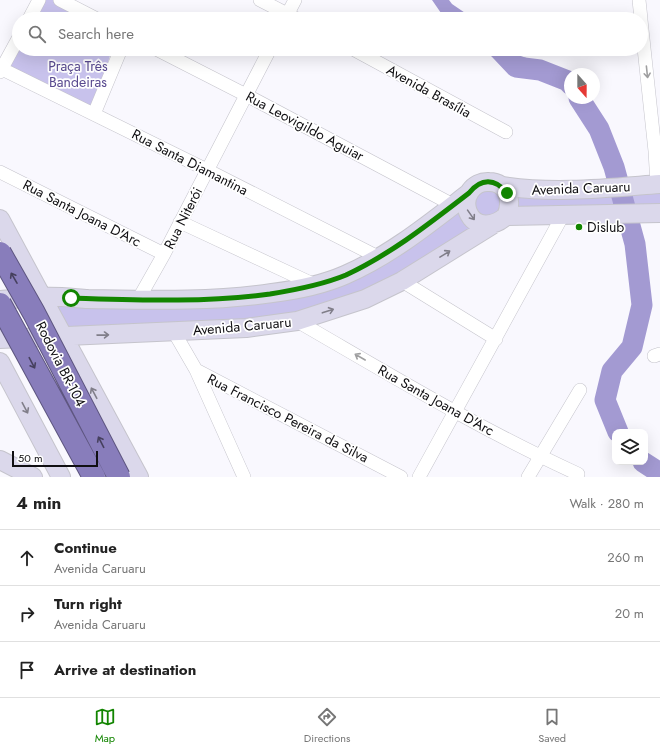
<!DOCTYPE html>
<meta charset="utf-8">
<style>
:root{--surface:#fff;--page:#f2f2f2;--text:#222;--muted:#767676;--line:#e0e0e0;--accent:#128500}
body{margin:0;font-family:Jost,sans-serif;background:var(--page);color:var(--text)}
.controls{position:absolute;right:12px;bottom:12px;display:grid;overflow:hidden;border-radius:8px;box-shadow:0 4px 16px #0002}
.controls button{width:36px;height:36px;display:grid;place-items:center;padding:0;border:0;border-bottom:1px solid var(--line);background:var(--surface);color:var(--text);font:20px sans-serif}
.compass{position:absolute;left:564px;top:68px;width:36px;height:36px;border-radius:50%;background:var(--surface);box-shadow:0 4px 16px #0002;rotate:159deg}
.scale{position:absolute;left:12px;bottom:10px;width:86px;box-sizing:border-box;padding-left:4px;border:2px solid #100f12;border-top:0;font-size:11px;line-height:14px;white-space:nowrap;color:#100f12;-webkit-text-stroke:3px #fff;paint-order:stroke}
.stop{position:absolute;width:12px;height:12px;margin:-9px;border:3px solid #128500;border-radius:50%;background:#fff}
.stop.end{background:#128500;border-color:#fff;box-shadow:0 1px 4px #0008}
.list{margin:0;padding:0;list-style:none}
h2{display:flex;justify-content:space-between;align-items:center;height:52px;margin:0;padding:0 16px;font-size:17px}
h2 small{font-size:13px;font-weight:400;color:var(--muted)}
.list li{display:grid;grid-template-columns:26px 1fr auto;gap:12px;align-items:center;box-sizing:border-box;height:56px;padding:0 16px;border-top:1px solid var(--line)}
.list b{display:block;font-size:15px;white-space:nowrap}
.list p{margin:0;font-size:13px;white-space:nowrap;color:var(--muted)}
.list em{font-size:13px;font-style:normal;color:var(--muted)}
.icon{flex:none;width:22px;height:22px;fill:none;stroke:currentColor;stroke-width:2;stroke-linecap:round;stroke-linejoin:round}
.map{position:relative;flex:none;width:660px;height:477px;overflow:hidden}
.search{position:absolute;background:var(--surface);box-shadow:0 4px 16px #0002;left:12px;right:12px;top:12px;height:44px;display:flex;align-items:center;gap:10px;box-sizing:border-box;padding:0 14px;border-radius:22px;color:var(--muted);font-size:15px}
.sheet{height:220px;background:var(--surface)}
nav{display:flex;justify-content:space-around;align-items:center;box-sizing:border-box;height:56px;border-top:1px solid var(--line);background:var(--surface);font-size:11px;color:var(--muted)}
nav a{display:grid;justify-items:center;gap:2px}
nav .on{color:var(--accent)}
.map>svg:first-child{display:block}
.green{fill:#c8c2ec}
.water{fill:#a39ad2}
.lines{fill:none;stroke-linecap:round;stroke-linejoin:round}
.river{stroke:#a39ad2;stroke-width:21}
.street-casing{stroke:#c5c4cc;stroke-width:14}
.secondary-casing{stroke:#c5c4cc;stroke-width:20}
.street{stroke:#fff;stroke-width:13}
.secondary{stroke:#dbd8eb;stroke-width:18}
.highway-bridge-casing{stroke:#5e5680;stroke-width:24;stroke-linecap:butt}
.highway-bridge{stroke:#887dbb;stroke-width:22}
.oneway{stroke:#9f9fa0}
.oneway2{stroke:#807e89}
.oneway3{stroke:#46405e}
.route{stroke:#128500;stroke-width:5}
.poi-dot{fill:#128500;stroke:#fff;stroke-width:1.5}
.labels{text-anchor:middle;stroke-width:3.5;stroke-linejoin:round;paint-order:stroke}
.park-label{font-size:14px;fill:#58498f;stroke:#fff}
.street-label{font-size:14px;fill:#100f12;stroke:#fff}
.poi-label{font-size:14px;fill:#100f12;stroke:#fff;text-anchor:start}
</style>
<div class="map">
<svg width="660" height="477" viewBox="0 0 660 477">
<rect width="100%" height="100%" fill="#f9f8fe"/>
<path class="green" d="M 45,0 L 54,0 L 87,19 L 35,19 Z
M 19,49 L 112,49 L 94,109 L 6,72 Z
M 491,184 L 506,206 L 482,222 L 470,195 Z
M 660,189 L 660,208 L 510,213 L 511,197 Z
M 464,201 L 476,225 L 402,278 L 307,316 L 64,332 L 48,301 L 324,285 Z"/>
<path class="water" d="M 432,0 L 449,0 L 452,4 L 474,19 L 448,19 L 441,13 Z
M 483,49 L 511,49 L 518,55 L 555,68 L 550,82 C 526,76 501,66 483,49 Z"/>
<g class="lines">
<path class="river" d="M 499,49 L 516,67 L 540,70 L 568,81 L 570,84
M 579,98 L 599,129 L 614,167 L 635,244 L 642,305 L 632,347 L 612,371 L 605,400 L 618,432
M 643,462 L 660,473"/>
<defs>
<path id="street" d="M 60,0 L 97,19
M 260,0 L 297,19
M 639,0 L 641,19
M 29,19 L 39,0
M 285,19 L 295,0
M 641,20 L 655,151 L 657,184
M 156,49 L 246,95 L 453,205
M 353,49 L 506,132
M 0,68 L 207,170 L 380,258
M 0,72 L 19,37
M 94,114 L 121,49
M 0,172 L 164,254
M 180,222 L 315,285
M 402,281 L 496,339
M 138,300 L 164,254 L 270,49
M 297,321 C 389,374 481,430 578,474
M 174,332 L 196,370 L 244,477
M 654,356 L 660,354
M 196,370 L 401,477
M 419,477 L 563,215
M 528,477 L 580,390"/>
<path id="secondary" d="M 502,186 C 555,194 607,188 660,184
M 506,216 C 513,201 508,182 489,182 C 473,181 462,197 468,212 C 475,229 494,227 506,216 L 660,213
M 0,219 L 139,477
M 0,300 C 14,299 28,297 42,297 C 57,296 73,298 88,299 C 149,300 211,302 272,293 C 297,290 322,285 345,275 C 391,255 430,223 469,193
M 0,339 L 246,328 L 297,321 L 365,299 L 402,281 L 492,225
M 0,362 L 61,477
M 0,460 L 33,477"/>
</defs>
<use href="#street" class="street-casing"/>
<use href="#secondary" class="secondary-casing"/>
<use href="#street" class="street"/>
<use href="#secondary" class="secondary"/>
<defs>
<path id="highway-bridge" d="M 0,253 L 34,313 L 119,477
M 0,304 L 94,477"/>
</defs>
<use href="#highway-bridge" class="highway-bridge-casing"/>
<use href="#highway-bridge" class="highway-bridge"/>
</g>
<defs><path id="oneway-shaft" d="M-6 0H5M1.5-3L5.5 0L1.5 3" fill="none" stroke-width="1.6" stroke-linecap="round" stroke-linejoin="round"/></defs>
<g class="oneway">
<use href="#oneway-shaft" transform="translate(647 72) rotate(84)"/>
<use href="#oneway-shaft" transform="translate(360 357) rotate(-150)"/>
</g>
<g class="oneway2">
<use href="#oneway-shaft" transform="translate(471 215) rotate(55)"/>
<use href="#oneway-shaft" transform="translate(445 254) rotate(-32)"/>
<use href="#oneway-shaft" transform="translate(328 311) rotate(-18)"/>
<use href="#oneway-shaft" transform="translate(103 335) rotate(-1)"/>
<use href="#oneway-shaft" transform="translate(94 393) rotate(-118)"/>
<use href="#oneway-shaft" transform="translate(25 408) rotate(62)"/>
</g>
<g class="oneway3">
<use href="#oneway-shaft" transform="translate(14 278) rotate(-120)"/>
<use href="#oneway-shaft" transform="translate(32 363) rotate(62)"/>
<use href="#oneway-shaft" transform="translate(101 442) rotate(-117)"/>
</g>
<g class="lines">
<path class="route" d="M 71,298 C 137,300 204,303 270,294 C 295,290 322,285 346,275 C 391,254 430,223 469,193 C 481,178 495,178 507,193"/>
</g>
<circle class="poi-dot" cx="579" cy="227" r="4"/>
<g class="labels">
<g class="park-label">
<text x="78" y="71">Praça Três<tspan x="78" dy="16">Bandeiras</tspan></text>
</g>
<g class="street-label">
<text transform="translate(429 91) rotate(29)" y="5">Avenida Brasília</text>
<text transform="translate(305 126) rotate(28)" y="5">Rua Leovigildo Aguiar</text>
<text transform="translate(190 162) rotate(27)" y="5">Rua Santa Diamantina</text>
<text transform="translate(581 188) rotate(-2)" y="5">Avenida Caruaru</text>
<text transform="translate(82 213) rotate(27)" y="5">Rua Santa Joana D'Arc</text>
<text transform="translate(183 218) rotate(-63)" y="5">Rua Niterói</text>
<text transform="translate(242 326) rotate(-5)" y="5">Avenida Caruaru</text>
<text transform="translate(61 364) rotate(63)" y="5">Rodovia BR-104</text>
<text transform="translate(436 400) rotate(29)" y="5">Rua Santa Joana D'Arc</text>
<text transform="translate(288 418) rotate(27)" y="5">Rua Francisco Pereira da Silva</text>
</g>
<g class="poi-label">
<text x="587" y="232">Dislub</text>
</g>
</g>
</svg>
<div class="controls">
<button><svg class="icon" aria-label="layers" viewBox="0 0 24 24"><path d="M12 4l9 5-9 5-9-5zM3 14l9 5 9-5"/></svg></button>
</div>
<svg class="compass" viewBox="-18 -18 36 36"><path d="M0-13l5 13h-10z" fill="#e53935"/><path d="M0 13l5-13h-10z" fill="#767676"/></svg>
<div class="scale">50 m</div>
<div class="stop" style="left:71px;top:298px"></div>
<div class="stop end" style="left:507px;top:193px"></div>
<div class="search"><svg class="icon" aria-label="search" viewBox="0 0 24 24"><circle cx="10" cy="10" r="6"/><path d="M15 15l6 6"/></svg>Search here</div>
</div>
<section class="sheet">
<h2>4 min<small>Walk · 280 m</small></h2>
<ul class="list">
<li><svg class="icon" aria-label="ahead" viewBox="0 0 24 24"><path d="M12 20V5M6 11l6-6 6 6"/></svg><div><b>Continue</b><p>Avenida Caruaru</p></div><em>260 m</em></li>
<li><svg class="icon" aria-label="right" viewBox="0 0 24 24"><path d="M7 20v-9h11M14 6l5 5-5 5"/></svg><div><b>Turn right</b><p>Avenida Caruaru</p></div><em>20 m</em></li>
<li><svg class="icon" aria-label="arrive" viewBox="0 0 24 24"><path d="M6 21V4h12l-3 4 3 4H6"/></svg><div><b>Arrive at destination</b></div></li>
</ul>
</section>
<nav>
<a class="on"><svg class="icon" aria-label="map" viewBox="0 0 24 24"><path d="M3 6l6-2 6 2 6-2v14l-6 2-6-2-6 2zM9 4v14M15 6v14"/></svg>Map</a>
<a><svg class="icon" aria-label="directions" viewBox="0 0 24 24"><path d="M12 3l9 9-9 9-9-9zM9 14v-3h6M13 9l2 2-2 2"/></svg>Directions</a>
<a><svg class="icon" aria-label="saved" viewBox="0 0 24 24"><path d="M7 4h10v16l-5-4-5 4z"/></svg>Saved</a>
</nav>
